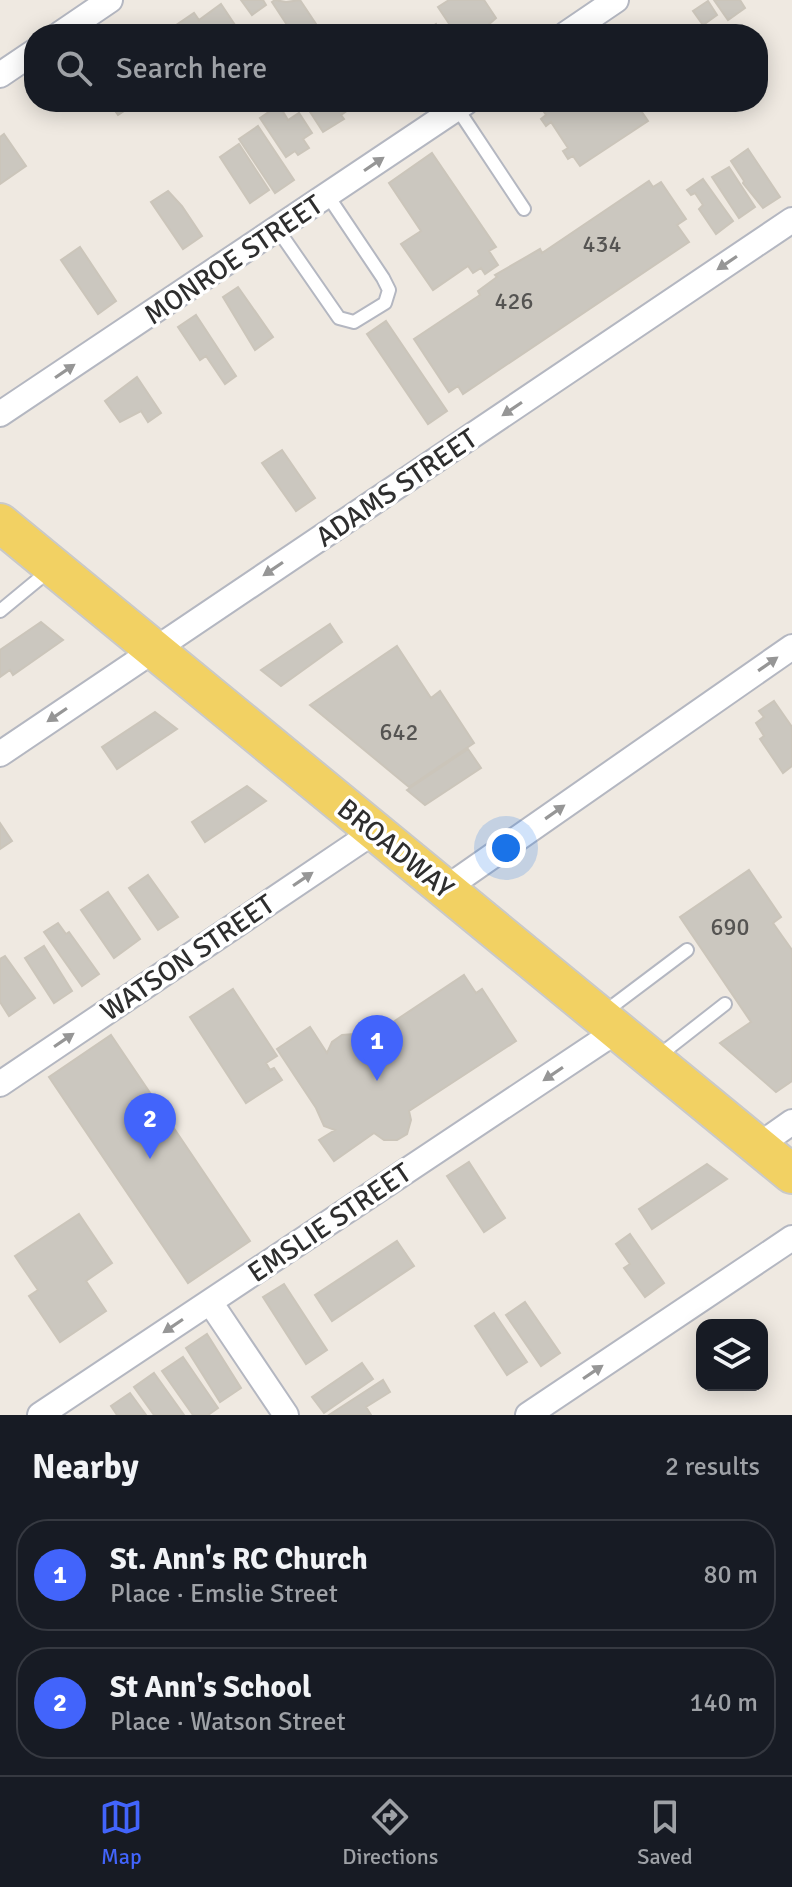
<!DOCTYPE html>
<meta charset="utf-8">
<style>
:root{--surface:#171b24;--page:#20242c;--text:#f1f3f6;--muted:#9ea1a6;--line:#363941;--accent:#4264fb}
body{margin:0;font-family:Signika,sans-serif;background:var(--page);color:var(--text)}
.controls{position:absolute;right:24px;bottom:24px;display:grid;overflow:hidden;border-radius:16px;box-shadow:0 4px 20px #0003}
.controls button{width:72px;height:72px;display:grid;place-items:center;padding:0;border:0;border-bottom:2px solid var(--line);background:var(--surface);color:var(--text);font:40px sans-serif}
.you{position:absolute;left:506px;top:848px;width:28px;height:28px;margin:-20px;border:6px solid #fff;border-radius:50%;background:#1a73e8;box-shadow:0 0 0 12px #1a73e833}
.badge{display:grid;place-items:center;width:52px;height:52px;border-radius:50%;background:var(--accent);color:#fff;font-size:26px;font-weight:700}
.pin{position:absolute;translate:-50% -66px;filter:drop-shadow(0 2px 4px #0008)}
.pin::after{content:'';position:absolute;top:42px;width:28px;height:24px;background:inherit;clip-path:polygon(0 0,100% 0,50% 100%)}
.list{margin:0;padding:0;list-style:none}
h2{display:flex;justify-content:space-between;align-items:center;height:104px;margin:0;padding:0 32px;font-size:34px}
h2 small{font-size:26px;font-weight:400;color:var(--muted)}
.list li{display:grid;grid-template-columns:52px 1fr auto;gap:24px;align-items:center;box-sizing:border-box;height:112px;margin:0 16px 16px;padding:0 16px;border:2px solid var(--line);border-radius:32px}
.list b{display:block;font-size:30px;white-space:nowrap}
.list p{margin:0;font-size:26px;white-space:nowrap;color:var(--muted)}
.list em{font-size:26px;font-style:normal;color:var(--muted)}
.icon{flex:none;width:44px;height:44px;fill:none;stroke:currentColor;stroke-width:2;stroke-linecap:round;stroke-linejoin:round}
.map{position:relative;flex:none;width:792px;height:1415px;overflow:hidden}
.search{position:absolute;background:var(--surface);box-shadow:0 4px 20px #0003;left:24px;right:24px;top:24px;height:88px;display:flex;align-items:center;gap:20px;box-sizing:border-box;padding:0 28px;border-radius:32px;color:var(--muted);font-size:30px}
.sheet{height:360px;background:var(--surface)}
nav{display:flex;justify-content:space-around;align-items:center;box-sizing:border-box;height:112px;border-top:2px solid var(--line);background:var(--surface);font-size:22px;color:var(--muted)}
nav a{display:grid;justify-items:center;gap:4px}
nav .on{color:var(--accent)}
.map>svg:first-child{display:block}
.building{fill:#cbc7bf;stroke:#cbc5ba;stroke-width:2}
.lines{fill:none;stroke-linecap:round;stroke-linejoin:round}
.service-casing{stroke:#b4b7c1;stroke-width:16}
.minor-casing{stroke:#b4b7c1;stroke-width:28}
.primary-casing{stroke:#c9c9c9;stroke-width:42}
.service{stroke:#fff;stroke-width:12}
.minor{stroke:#fff;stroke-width:24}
.primary{stroke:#f2d163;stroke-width:38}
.oneway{fill:#969696}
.labels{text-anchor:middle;stroke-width:7;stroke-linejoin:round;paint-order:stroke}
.number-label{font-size:24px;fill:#555452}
.street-label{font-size:28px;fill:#2e2e2e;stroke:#fff}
</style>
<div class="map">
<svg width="792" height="1415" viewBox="0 0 792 1415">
<rect width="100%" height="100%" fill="#efe9e1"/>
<path class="building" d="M 241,0 L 263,0 L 266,5 L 252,15 Z
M 275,0 L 286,2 L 300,0 L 318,27 L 307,34 L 293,34 L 272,2 Z
M 449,0 L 484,0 L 496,18 L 478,34 L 456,34 L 438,7 Z
M 714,0 L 740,0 L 745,8 L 728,20 Z
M 708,1 L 717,15 L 703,25 L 693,11 Z
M 221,4 L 241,34 L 163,34 L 194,13 L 199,20 Z
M 436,24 L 442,34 L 418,34 L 423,30 L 425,32 Z
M 109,102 L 138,102 L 118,115 Z
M 308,102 L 347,102 L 351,108 L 341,115 L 344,119 L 323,132 L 305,104 Z
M 542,102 L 635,102 L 648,121 L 580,166 L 573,156 L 568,159 L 563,151 L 568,148 L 551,122 L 546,126 L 541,119 L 546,115 L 539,104 Z
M 279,105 L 288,120 L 299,113 L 312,133 L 303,139 L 309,148 L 298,155 L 295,151 L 286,157 L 260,118 Z
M 258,126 L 294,180 L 275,193 L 239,139 Z
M 4,134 L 26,166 L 0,184 L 0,137 Z
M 239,144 L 269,190 L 250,203 L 220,157 Z
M 748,149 L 780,197 L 763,208 L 743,183 L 744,181 L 731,161 Z
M 432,153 L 496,247 L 489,251 L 498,265 L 485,274 L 481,268 L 473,273 L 468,266 L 433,290 L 401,244 L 421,231 L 389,183 Z
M 729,167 L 755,207 L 739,218 L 712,177 Z
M 703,179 L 733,221 L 716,234 L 699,209 L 703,205 L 695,193 L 691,195 L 687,190 Z
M 649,181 L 653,187 L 661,182 L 686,219 L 677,225 L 689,242 L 463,394 L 458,386 L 449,392 L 414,339 L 480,295 L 478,291 L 497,277 L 495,275 L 540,249 L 542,253 Z
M 168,191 L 182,206 L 202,236 L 183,249 L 151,202 Z
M 80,247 L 116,301 L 98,314 L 61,260 Z
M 238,287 L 273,337 L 255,350 L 223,297 Z
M 196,315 L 236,376 L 225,384 L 206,356 L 200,360 L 178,327 Z
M 386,321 L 447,411 L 428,424 L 367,334 Z
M 137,377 L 161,413 L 148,422 L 141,411 L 120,422 L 105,401 Z
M 282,450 L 315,498 L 296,511 L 262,463 Z
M 41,622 L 63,640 L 13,675 L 10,670 L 0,677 L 0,650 Z
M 330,624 L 342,642 L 281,686 L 261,670 Z
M 397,646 L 431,698 L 440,691 L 474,743 L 409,787 L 310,705 Z
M 774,701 L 792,727 L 792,766 L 783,773 L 760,739 L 764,736 L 756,723 L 764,717 L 759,711 Z
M 155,712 L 177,729 L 117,769 L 102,747 Z
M 468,749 L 481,768 L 425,805 L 407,790 Z
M 247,786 L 266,801 L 205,842 L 192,822 Z
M 0,823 L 12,841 L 0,849 Z
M 749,870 L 781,917 L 773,923 L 792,950 L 792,1081 L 776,1092 L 720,1043 L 751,1022 L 680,917 Z
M 148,875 L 178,917 L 158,930 L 129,888 Z
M 108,892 L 140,939 L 114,958 L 81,910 Z
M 58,923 L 66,934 L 69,932 L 99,974 L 82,986 L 44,932 Z
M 44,946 L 72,991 L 54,1003 L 25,958 Z
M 5,956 L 35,998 L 9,1016 L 0,1002 L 0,959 Z
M 464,975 L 476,993 L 482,989 L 516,1041 L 409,1111 L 411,1120 L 407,1134 L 397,1140 L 384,1140 L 374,1133 L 334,1161 L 319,1140 L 335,1130 L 324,1126 L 316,1108 L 277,1049 L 310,1027 L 327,1053 L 332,1042 L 342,1035 L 354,1034 L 363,1042 Z
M 233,989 L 277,1056 L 266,1063 L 270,1070 L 274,1068 L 282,1080 L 246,1103 L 190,1017 Z
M 111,1035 L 250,1241 L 188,1283 L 49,1077 Z
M 469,1162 L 505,1218 L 484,1232 L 447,1176 Z
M 707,1164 L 727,1179 L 652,1229 L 639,1209 Z
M 79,1214 L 112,1263 L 86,1281 L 106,1311 L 60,1342 L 29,1296 L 38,1290 L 15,1256 Z
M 630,1234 L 664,1283 L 645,1297 L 624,1268 L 630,1264 L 616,1244 Z
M 397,1241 L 414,1266 L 332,1321 L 315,1295 Z
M 284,1284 L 327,1350 L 306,1364 L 263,1297 Z
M 525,1302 L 560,1353 L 541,1366 L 506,1315 Z
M 494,1313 L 527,1362 L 507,1375 L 475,1326 Z
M 207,1334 L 241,1388 L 220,1402 L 186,1348 Z
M 183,1357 L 218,1408 L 208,1415 L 193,1415 L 162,1371 Z
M 362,1363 L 373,1379 L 324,1413 L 312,1397 Z
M 154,1373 L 184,1415 L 154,1415 L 134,1387 Z
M 383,1380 L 390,1392 L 366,1407 L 371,1415 L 329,1415 Z
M 130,1393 L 146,1415 L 117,1415 L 111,1406 Z"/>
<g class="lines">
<defs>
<path id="service" d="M 457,108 L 524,209
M 278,230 L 339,318 L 354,322 L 385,303 L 389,290 L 383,278 L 328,196
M 0,611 L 51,569
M 602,1014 L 687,950
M 656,1058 L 725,1004"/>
<path id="minor" d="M 60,34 L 110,0
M 566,34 L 616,0
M 0,75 L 34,52
M 0,414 L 466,102
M 0,754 L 792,220
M 445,889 L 792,647
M 0,1084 L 375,831
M 758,1146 L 792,1122
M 210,1302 L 286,1415
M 40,1415 L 618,1030
M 528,1415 L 792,1238"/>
<path id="primary" d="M 0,523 L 792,1174"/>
</defs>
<use href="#service" class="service-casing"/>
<use href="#minor" class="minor-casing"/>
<use href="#primary" class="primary-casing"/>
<use href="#service" class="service"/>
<use href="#minor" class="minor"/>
<use href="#primary" class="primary"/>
</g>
<defs><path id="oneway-solid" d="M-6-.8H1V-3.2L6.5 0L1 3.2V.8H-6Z" transform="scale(2)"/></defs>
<g class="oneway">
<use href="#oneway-solid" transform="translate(374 164) rotate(-34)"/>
<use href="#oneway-solid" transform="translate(727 263) rotate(146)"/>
<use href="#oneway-solid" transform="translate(65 371) rotate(-34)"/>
<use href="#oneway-solid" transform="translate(512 409) rotate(146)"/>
<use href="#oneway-solid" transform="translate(273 569) rotate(146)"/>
<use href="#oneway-solid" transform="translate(768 664) rotate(-35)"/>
<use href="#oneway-solid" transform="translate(57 715) rotate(146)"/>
<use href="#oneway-solid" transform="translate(555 812) rotate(-35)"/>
<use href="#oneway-solid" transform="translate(303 879) rotate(-34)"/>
<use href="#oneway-solid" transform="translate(64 1040) rotate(-34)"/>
<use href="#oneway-solid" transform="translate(553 1074) rotate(146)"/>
<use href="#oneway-solid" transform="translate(173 1326) rotate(146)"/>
<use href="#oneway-solid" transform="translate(593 1372) rotate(-34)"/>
</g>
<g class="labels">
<g class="number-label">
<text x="602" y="252">434</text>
<text x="514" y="309">426</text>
<text x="399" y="740">642</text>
<text x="730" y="935">690</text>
</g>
<g class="street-label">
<text transform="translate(233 259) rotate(-34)" y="10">MONROE STREET</text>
<text transform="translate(396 487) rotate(-34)" y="10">ADAMS STREET</text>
<text transform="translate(396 848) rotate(39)" y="10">BROADWAY</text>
<text transform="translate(187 957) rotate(-34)" y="10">WATSON STREET</text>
<text transform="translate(329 1222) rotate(-34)" y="10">EMSLIE STREET</text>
</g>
</g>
</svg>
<div class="controls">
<button><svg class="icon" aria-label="layers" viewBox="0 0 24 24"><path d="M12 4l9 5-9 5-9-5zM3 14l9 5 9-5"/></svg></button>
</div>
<div class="you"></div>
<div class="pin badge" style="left:377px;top:1081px">1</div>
<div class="pin badge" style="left:150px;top:1159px">2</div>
<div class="search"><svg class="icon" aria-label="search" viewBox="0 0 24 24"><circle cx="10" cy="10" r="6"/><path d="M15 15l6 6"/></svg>Search here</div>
</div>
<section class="sheet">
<h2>Nearby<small>2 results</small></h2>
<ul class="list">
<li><span class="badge">1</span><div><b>St. Ann's RC Church</b><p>Place · Emslie Street</p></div><em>80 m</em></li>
<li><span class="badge">2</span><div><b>St Ann's School</b><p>Place · Watson Street</p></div><em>140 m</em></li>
</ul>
</section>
<nav>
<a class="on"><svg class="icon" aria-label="map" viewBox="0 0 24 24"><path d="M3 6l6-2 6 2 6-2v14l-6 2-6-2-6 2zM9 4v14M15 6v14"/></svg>Map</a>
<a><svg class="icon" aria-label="directions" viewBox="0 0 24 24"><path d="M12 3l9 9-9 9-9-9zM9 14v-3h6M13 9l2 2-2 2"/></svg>Directions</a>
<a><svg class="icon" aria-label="saved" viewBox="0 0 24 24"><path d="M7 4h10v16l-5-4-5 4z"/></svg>Saved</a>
</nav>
